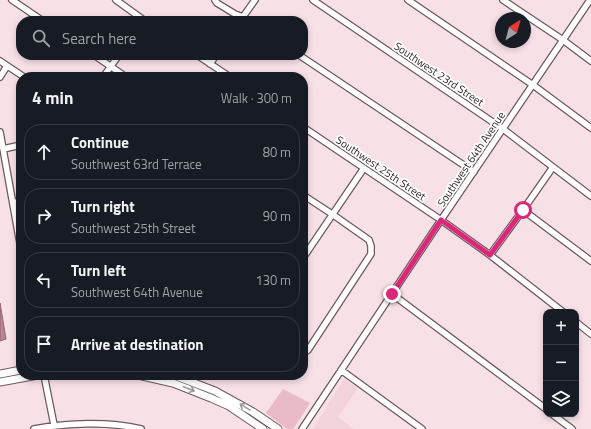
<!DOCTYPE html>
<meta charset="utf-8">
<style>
:root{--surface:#171b24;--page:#20242c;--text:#f1f3f6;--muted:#9ea1a6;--line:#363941}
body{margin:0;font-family:"Titillium Web",sans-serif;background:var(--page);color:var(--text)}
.controls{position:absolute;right:12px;bottom:12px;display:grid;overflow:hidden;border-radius:8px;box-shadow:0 2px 6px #0003}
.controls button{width:36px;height:36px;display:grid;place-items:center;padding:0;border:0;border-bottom:1px solid var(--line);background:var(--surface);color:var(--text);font:20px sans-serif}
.compass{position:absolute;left:495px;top:12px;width:36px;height:36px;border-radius:50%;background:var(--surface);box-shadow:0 2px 6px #0003;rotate:36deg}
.stop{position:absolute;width:12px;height:12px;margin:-9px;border:3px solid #db2777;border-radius:50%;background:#fff}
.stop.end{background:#db2777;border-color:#fff;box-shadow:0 1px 4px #0008}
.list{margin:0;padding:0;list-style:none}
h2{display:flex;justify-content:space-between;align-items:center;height:52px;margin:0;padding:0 16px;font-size:17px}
h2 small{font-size:13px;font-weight:400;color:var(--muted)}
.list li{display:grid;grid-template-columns:26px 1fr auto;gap:12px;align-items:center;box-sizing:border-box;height:56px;margin:0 8px 8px;padding:0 8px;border:1px solid var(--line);border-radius:16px}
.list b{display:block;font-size:15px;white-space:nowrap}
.list p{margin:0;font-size:13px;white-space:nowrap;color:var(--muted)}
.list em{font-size:13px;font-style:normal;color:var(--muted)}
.icon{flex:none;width:22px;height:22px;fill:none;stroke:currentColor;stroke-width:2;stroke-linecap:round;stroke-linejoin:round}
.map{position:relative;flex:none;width:591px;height:429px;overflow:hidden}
.search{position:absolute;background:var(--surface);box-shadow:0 2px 6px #0003;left:16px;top:16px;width:292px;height:44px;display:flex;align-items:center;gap:10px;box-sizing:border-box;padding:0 14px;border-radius:16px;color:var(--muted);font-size:15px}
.panel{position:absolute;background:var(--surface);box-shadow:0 2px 6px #0003;left:16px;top:72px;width:292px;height:308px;border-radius:16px}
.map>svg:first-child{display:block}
.built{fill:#f2d2db}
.green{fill:#e9bbc9}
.water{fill:#bc8295;stroke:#8f6472}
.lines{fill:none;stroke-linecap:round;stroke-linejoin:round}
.minor-casing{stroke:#6d595f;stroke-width:8}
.major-casing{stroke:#6d595f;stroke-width:9}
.minor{stroke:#fff;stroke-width:5.5}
.major{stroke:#fff;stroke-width:7}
.oneway{stroke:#9e9a9b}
.route{stroke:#db2777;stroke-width:5}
.labels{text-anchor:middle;stroke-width:3.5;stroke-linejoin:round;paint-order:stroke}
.street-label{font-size:11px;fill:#271f21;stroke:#fff}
</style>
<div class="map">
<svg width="591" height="429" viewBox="0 0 591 429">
<rect width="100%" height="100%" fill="#f8e0e7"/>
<path class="built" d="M 344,379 L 358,388 L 338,417 L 354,429 L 313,429 Z"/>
<path class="green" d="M 283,389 L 310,403 L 294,428 L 291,429 L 287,429 L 266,413 Z"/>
<path class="water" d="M 0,303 L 6,339 L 0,341 Z"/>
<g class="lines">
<defs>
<path id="minor" d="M 12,0 L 43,21
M 116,0 L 145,21
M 215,0 L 217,3 L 235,14 L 243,17 L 248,21
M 313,0 L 503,129 L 591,196
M 408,0 L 533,85 L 591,128
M 503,0 L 563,40 L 591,61
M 240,21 L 255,0
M 94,55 L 126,77
M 197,55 L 230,77
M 299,55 L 474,172
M 0,61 L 24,77
M 210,64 L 216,55
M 0,77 L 7,66
M 103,77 L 119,55
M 303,127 L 441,220 L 490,255 L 563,312
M 0,132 L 21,249
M 3,149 L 21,145
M 303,195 L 332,214 L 369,240 L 371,246 L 371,254 L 308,350 L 303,354
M 13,203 L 21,201
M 523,210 L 591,261
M 490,255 L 523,210 L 553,167
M 303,258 L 364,168
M 392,294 L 546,409
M 576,322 L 591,334
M 341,370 L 422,429
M 44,375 L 54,425 L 52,427
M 552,414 L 572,429
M 34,429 C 67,423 108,421 141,429
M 302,429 L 441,220 L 590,0"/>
<path id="major" d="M 0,374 L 21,370
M 138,375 L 173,383 L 211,398 L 229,406 L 263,429
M 173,375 L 215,391 L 253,412 L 278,429
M 0,382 L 38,375"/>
</defs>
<use href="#minor" class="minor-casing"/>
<use href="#major" class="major-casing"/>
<use href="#minor" class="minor"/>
<use href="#major" class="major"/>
</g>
<defs><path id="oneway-shaft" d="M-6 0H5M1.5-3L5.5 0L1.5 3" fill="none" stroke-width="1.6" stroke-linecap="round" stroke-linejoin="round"/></defs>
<g class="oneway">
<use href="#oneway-shaft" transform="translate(189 389) rotate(21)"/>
<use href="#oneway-shaft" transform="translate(245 407) rotate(-149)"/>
</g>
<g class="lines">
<path class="route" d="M 392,294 L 441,220 L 490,255 L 523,210"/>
</g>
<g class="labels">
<g class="street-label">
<text transform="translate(439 74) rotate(34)" y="4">Southwest 23rd Street</text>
<text transform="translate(471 159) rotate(-56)" y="4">Southwest 64th Avenue</text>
<text transform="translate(381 168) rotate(34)" y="4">Southwest 25th Street</text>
</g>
</g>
</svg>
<div class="controls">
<button>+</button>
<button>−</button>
<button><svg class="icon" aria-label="layers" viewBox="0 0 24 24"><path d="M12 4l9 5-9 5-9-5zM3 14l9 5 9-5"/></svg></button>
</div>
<svg class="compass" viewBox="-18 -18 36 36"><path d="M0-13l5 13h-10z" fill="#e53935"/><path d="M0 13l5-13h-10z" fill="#9ea1a6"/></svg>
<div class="stop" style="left:523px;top:210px"></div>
<div class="stop end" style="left:392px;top:294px"></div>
<div class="search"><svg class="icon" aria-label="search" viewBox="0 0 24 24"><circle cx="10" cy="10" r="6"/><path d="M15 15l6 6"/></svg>Search here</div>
<section class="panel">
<h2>4 min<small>Walk · 300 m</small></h2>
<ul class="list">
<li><svg class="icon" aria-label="ahead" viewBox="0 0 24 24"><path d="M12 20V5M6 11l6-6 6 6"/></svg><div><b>Continue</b><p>Southwest 63rd Terrace</p></div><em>80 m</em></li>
<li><svg class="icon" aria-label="right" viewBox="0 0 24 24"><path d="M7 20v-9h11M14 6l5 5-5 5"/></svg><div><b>Turn right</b><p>Southwest 25th Street</p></div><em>90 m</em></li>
<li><svg class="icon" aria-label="left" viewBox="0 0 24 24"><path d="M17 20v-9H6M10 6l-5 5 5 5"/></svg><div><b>Turn left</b><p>Southwest 64th Avenue</p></div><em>130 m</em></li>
<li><svg class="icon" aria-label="arrive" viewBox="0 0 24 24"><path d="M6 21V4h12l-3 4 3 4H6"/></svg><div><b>Arrive at destination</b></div></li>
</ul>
</section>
</div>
